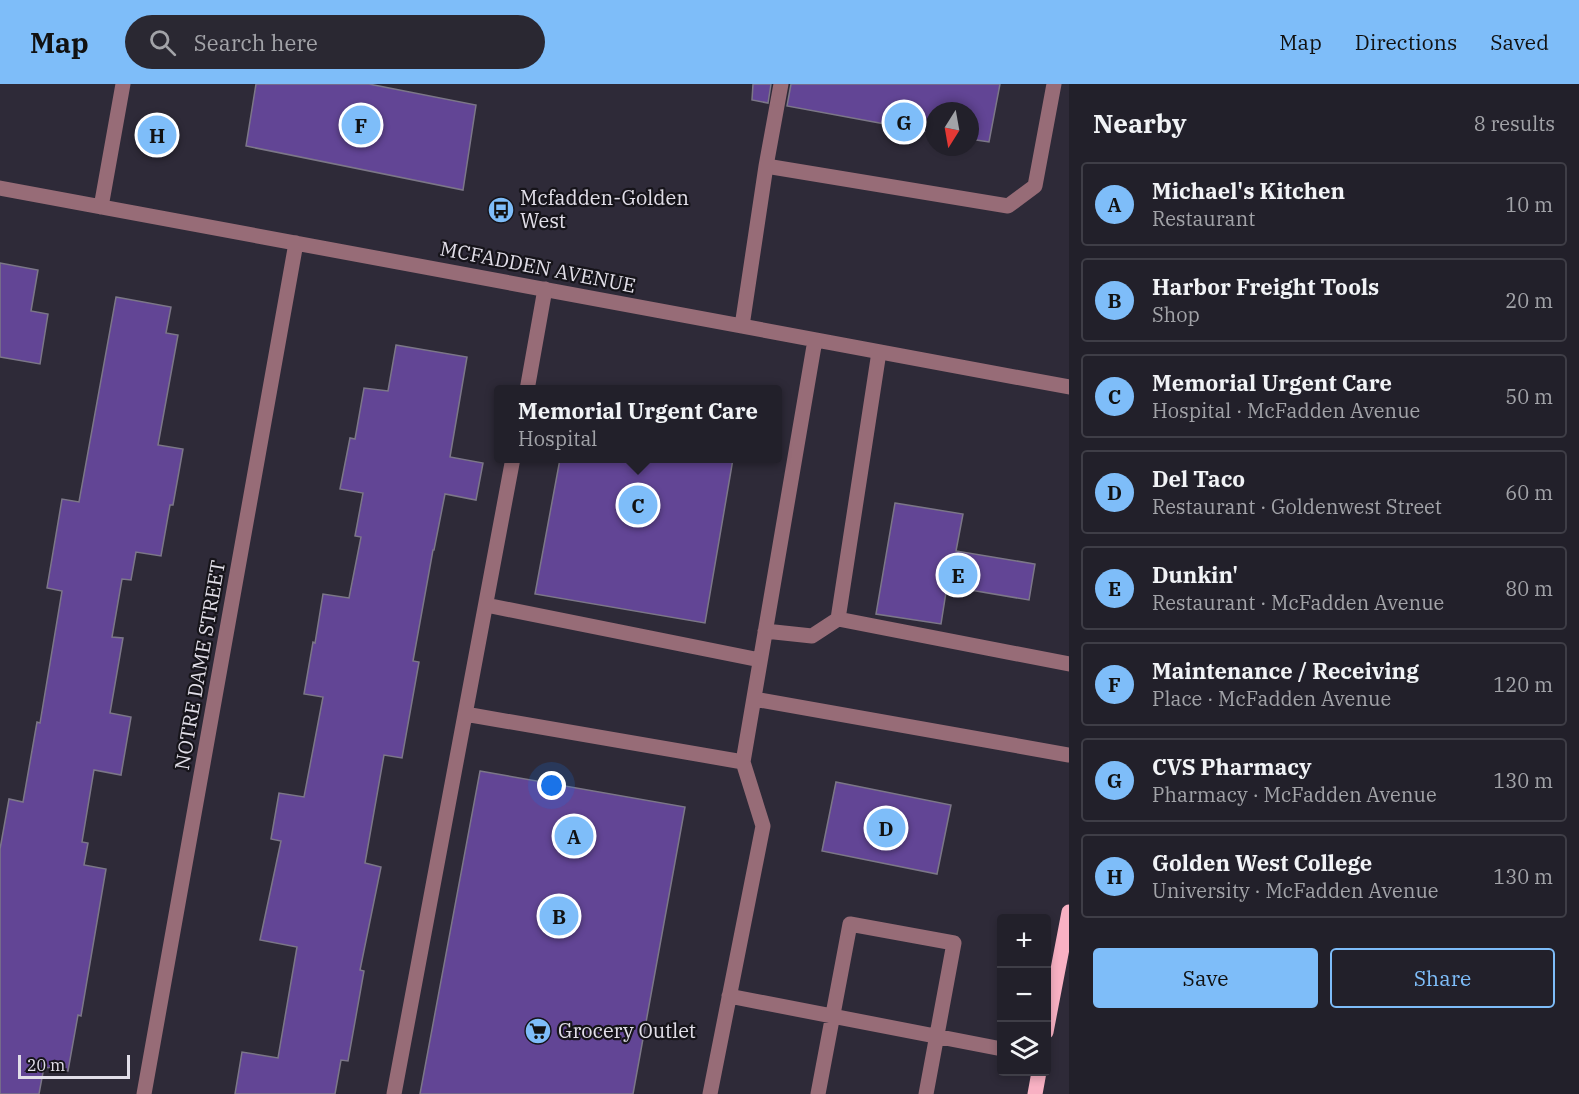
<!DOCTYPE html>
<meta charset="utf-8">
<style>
:root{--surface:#22202a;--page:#2a2832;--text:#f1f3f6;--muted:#a2a3a8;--line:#3f3e47;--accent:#7ebdf9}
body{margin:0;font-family:"IBM Plex Serif",serif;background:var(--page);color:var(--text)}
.controls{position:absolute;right:18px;bottom:18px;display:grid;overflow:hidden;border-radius:6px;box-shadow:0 3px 9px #0003}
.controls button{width:54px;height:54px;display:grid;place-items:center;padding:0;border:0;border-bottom:2px solid var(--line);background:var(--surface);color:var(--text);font:30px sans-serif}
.compass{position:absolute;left:925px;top:18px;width:54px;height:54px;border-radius:50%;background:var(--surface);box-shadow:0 3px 9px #0003;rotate:191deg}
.scale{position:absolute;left:18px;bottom:15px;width:112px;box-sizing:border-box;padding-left:6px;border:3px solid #e2dfe9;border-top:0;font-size:16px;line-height:21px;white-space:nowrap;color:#e2dfe9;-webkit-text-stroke:4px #16141a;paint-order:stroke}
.you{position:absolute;left:552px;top:702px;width:21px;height:21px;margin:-15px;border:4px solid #fff;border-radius:50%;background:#1a73e8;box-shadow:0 0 0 9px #1a73e833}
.badge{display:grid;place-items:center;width:39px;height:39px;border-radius:50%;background:var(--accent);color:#111;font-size:20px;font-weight:700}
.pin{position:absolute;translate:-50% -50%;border:3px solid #fff;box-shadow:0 2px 6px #0006}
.popup{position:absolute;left:494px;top:301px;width:288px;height:78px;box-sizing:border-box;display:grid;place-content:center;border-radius:6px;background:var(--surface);filter:drop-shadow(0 2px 4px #0005);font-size:20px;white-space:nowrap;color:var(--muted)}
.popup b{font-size:22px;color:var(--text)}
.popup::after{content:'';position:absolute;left:50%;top:100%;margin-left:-12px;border:12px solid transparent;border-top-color:var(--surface)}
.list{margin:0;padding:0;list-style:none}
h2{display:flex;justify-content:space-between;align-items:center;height:78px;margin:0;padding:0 24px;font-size:26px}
h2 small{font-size:20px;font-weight:400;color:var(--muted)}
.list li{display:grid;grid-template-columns:39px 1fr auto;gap:18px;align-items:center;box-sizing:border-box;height:84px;margin:0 12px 12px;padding:0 12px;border:2px solid var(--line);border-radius:6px}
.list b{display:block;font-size:22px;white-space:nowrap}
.list p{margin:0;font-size:20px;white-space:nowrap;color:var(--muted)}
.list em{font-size:20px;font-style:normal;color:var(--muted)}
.actions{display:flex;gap:12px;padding:18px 24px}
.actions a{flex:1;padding:14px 0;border:2px solid var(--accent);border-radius:6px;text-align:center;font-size:21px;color:var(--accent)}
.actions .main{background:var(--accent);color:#111}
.icon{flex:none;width:33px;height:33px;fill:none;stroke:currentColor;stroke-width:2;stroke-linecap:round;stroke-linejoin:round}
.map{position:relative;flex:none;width:1069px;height:1010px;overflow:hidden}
header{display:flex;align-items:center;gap:36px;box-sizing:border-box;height:84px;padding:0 30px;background:var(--accent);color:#111}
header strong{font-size:28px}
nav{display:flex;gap:33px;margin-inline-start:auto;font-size:21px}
.search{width:420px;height:54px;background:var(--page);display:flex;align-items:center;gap:15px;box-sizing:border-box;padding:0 21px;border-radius:33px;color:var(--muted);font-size:22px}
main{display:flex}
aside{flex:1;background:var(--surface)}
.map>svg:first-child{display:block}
.building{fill:#624595;stroke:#7c7788;stroke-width:1.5}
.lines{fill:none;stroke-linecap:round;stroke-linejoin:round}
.minor{stroke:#976c77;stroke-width:15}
.major{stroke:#f8b1c3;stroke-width:15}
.labels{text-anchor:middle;stroke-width:4.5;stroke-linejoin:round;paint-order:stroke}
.poi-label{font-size:20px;fill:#e2dfe9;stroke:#16141a;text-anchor:start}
.street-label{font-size:20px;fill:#e2dfe9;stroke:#16141a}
</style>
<header>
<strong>Map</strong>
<div class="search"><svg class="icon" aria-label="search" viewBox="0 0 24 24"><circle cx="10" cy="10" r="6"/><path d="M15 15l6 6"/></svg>Search here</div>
<nav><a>Map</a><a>Directions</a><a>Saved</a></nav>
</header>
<main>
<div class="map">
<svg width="1069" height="1010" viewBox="0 0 1069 1010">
<rect width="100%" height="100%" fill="#2e2a38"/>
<path class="building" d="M 256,0 L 369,0 L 476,21 L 463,106 L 246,62 Z
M 753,0 L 771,0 L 768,19 L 752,16 Z
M 791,0 L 1000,0 L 989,58 L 970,55 L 970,27 L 934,27 L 934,49 L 787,22 Z
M 0,179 L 38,186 L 31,227 L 48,230 L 40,280 L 0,273 Z
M 116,213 L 171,223 L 166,249 L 178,251 L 158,361 L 183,365 L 173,421 L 170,421 L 161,472 L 136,468 L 131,496 L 122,495 L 112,553 L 123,554 L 110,629 L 131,633 L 121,691 L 94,686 L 82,758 L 88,759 L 84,781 L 106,785 L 81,932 L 78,931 L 68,987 L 44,983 L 39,1010 L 0,1010 L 0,765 L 9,715 L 23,718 L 37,638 L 40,639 L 62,507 L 47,504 L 62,415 L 79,418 Z
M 396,261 L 467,273 L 450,373 L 483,379 L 476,416 L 445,410 L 434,466 L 433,466 L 413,577 L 419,578 L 402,674 L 384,671 L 365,779 L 381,783 L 360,886 L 364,887 L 348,977 L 341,976 L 335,1010 L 235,1010 L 242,968 L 278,974 L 297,863 L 260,856 L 281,757 L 271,755 L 279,709 L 304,713 L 323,613 L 304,610 L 313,558 L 315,559 L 323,510 L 349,514 L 361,453 L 355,452 L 363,409 L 340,405 L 350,354 L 355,355 L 364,304 L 388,307 Z
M 560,375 L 733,375 L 705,539 L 535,510 Z
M 895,419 L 963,430 L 956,467 L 1035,480 L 1029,516 L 947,502 L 941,540 L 876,530 Z
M 480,687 L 685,723 L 633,1010 L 420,1010 Z
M 836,698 L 951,721 L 937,790 L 822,767 Z"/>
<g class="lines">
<path class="minor" d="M 766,82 L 1008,122 L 1035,102 L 1054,0
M 0,104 L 1069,303
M 101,123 L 123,0
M 742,242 L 766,82 L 781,0
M 879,268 L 838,535 L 1069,580
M 527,306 L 545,205
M 486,521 L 760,576
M 765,547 L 812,552 L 838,535
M 754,615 L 1069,671
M 465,630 L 743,678
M 729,912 L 1002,965
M 144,1010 L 296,159
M 394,1010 L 513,374
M 710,1010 L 763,742 L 743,678 L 815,256
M 818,1010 L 850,840 L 954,859 L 926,1010"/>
<path class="major" d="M 1046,948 L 1069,828
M 1035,1010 L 1039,988"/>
</g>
<defs>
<symbol id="bus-disc" viewBox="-11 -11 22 22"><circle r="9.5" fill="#7ebdf9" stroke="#16141a"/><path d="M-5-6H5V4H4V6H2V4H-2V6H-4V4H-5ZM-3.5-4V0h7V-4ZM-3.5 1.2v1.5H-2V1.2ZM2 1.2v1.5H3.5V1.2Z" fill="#111"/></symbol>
<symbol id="supermarket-disc" viewBox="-11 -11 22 22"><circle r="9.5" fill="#7ebdf9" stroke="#16141a"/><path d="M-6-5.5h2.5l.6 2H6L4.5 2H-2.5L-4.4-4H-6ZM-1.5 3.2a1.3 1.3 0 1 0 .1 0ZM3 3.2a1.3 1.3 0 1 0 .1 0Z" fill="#111"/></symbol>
</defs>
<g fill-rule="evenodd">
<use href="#bus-disc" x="486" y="111" width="30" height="30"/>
<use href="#supermarket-disc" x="523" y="932" width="30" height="30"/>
</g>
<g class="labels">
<g class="poi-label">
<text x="520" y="121">Mcfadden-Golden<tspan x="520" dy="23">West</tspan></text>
<text x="558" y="954">Grocery Outlet</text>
</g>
<g class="street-label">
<text transform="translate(538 183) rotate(11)" y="7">MCFADDEN AVENUE</text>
<text transform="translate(200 581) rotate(-80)" y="7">NOTRE DAME STREET</text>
</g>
</g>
</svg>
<div class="controls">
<button>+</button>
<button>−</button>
<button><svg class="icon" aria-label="layers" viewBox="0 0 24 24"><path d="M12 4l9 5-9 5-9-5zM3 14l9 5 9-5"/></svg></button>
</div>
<svg class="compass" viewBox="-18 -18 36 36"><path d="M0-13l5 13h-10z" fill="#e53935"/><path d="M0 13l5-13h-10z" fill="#a2a3a8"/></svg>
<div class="scale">20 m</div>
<div class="you"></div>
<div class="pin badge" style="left:574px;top:752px">A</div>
<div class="pin badge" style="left:559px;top:832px">B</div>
<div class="pin badge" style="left:638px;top:421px">C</div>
<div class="popup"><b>Memorial Urgent Care</b>Hospital</div>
<div class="pin badge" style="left:886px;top:744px">D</div>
<div class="pin badge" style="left:958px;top:491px">E</div>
<div class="pin badge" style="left:361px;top:41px">F</div>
<div class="pin badge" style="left:904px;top:38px">G</div>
<div class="pin badge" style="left:157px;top:51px">H</div>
</div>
<aside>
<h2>Nearby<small>8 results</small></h2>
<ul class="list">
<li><span class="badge">A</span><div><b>Michael's Kitchen</b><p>Restaurant</p></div><em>10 m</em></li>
<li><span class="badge">B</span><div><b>Harbor Freight Tools</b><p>Shop</p></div><em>20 m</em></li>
<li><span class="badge">C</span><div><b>Memorial Urgent Care</b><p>Hospital · McFadden Avenue</p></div><em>50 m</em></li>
<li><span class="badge">D</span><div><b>Del Taco</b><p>Restaurant · Goldenwest Street</p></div><em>60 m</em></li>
<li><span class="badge">E</span><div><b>Dunkin'</b><p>Restaurant · McFadden Avenue</p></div><em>80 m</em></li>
<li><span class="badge">F</span><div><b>Maintenance / Receiving</b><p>Place · McFadden Avenue</p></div><em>120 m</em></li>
<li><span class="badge">G</span><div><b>CVS Pharmacy</b><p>Pharmacy · McFadden Avenue</p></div><em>130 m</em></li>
<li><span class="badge">H</span><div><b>Golden West College</b><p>University · McFadden Avenue</p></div><em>130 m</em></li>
</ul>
<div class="actions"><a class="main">Save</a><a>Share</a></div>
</aside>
</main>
